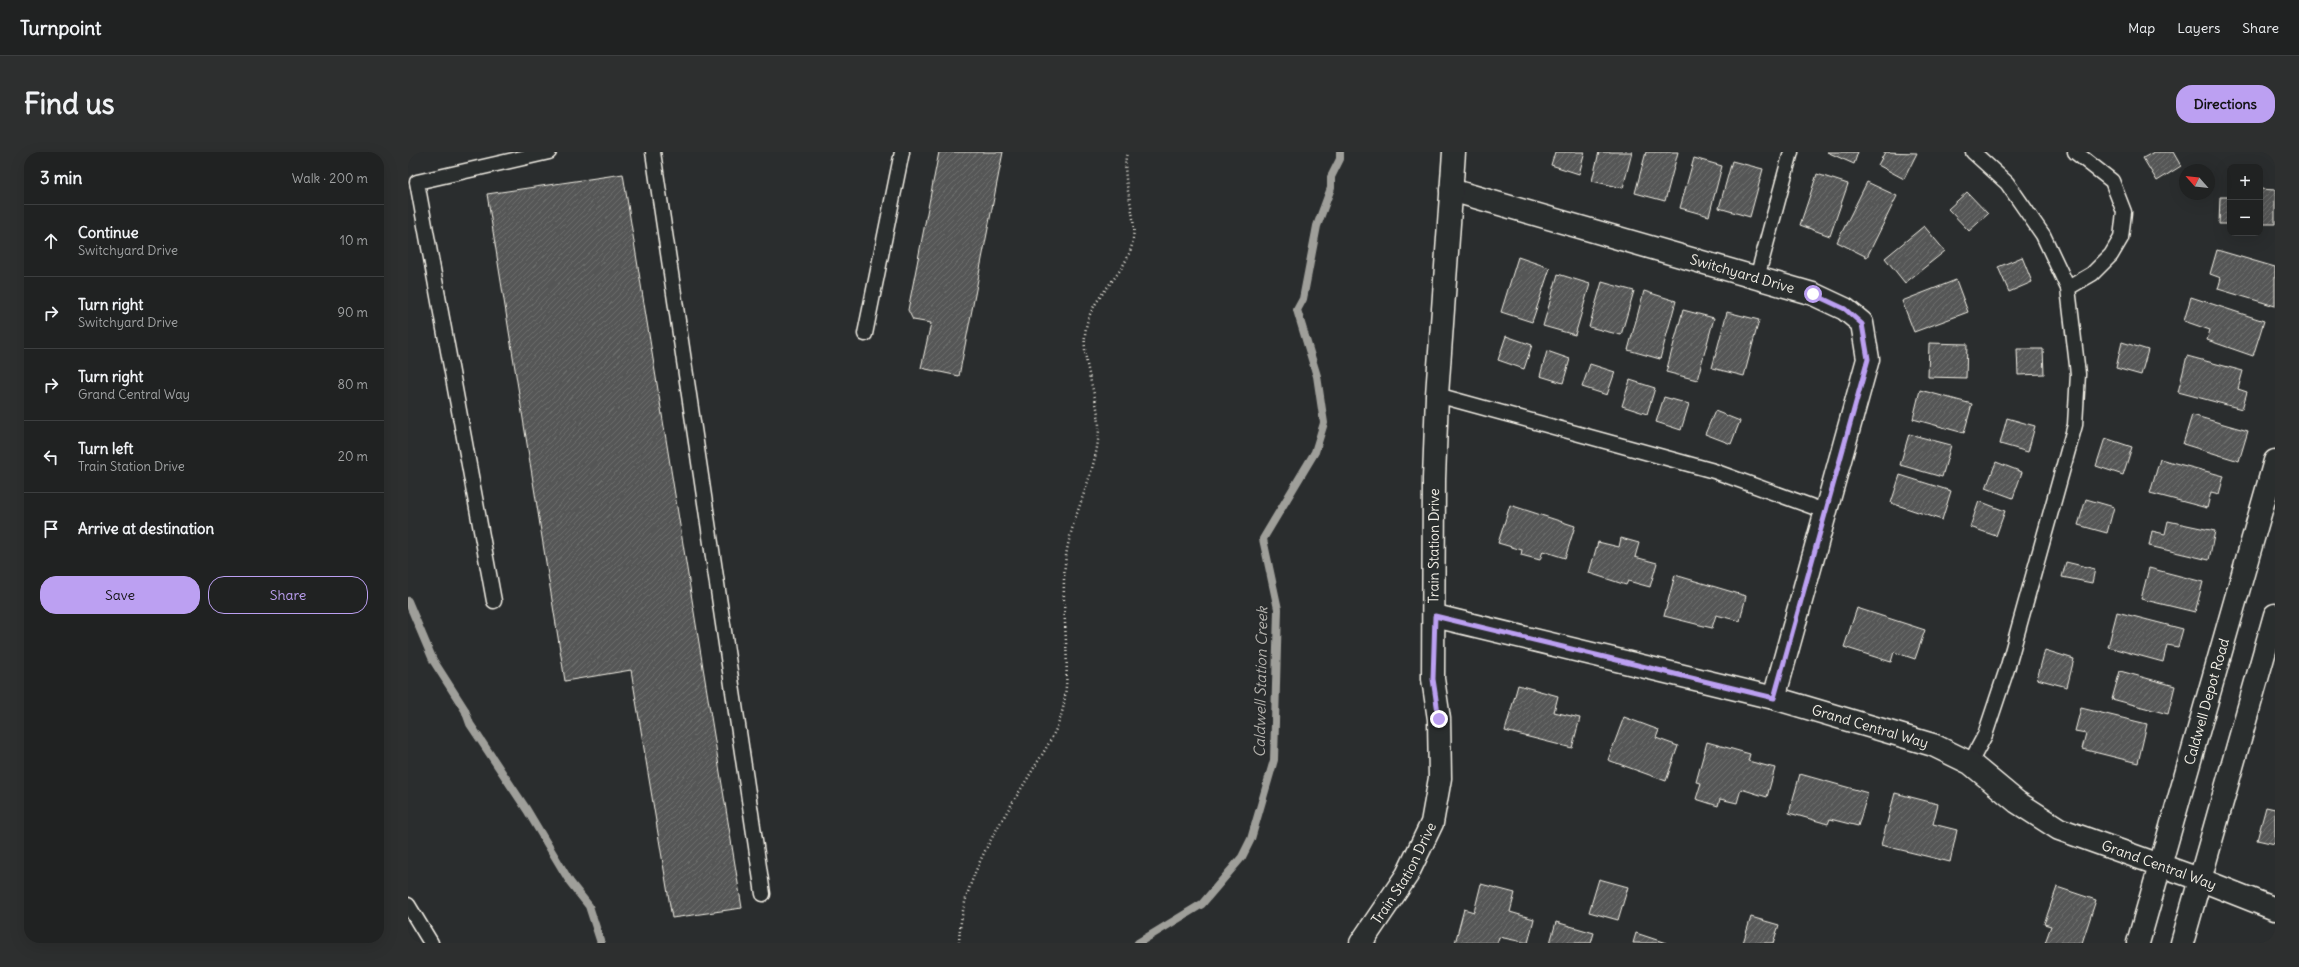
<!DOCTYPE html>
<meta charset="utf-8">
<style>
:root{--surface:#202222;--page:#2d2f2f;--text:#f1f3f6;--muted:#a2a4a5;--line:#3d3f40;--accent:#bca0f2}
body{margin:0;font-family:Delius,sans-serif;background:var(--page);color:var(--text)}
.controls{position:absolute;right:12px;top:12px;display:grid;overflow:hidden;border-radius:8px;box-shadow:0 4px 16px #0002}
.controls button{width:36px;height:36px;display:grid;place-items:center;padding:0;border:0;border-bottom:1px solid var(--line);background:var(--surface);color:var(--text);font:20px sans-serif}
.compass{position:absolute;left:1771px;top:12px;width:36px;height:36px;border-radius:50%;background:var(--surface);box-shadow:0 4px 16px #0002;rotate:297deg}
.stop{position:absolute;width:12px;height:12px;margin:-9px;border:3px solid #bca0f2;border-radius:50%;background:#fff}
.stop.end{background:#bca0f2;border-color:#fff;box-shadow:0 1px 4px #0008}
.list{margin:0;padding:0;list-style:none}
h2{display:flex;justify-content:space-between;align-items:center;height:52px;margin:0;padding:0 16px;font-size:17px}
h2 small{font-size:13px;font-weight:400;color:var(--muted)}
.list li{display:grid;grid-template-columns:26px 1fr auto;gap:12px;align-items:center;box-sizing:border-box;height:72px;padding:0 16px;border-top:1px solid var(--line)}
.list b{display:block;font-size:15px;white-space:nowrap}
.list p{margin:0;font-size:13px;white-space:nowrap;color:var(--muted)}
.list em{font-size:13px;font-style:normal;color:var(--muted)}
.actions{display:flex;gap:8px;padding:12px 16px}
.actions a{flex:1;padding:9px 0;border:1px solid var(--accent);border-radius:16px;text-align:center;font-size:14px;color:var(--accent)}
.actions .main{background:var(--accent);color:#111}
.icon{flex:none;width:22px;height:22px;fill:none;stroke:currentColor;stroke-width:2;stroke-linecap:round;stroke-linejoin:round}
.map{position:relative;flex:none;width:1867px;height:791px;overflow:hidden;border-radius:16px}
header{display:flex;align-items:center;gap:24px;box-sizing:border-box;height:56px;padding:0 20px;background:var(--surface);border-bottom:1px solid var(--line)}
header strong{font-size:19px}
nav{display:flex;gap:22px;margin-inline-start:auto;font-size:14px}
.intro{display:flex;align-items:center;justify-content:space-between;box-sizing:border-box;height:96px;padding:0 24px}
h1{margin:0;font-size:28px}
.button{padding:10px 18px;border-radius:16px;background:var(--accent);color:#111;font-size:14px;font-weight:700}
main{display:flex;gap:24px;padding:0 24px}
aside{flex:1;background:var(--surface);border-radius:16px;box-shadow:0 4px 16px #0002}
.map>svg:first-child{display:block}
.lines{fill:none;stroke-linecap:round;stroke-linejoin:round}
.stream{stroke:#9f9f9a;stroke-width:8}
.building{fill:url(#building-hatch);stroke:#f4f1e8}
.service-casing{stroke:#f4f1e8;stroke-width:17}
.minor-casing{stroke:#f4f1e8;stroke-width:25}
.path{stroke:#f4f1e8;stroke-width:2.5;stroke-dasharray:1 3;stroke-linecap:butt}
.service{stroke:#2a2d2e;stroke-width:14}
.minor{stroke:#2a2d2e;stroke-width:22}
.route{stroke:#bca0f2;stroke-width:5}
.labels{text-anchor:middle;stroke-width:3.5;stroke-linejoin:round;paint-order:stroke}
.street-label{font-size:14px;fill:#f4f1e8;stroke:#2a2d2e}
.water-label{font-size:15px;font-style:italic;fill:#b5b3ae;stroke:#2a2d2e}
</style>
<header>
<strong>Turnpoint</strong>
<nav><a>Map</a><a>Layers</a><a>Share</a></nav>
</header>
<div class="intro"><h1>Find us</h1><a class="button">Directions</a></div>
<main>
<aside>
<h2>3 min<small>Walk · 200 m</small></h2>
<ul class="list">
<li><svg class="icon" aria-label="ahead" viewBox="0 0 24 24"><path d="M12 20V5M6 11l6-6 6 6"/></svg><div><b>Continue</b><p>Switchyard Drive</p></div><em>10 m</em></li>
<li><svg class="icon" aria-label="right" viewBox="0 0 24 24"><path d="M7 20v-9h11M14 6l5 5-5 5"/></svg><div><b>Turn right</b><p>Switchyard Drive</p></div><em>90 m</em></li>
<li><svg class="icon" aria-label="right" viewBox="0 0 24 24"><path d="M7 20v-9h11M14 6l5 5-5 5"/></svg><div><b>Turn right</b><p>Grand Central Way</p></div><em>80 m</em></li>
<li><svg class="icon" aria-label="left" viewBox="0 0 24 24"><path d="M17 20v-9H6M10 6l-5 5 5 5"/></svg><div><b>Turn left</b><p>Train Station Drive</p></div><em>20 m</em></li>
<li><svg class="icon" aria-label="arrive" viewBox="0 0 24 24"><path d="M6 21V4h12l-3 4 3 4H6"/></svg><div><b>Arrive at destination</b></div></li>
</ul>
<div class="actions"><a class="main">Save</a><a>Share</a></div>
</aside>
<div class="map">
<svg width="1867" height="791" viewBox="0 0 1867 791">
<defs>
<pattern id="building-hatch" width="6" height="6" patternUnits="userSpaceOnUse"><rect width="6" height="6" fill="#555756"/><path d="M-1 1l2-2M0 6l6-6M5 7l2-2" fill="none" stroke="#6e706e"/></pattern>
</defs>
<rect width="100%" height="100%" fill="#2a2d2e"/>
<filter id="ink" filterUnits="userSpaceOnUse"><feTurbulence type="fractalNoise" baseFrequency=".025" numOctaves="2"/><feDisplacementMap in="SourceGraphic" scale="8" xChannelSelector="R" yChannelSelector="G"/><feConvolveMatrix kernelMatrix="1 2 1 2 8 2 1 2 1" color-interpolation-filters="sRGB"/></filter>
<g filter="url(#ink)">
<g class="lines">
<path class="stream" d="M 0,449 L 25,508 L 57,558 L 62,572 L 119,658 L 162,730 L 181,754 L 193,791
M 730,791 L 794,752 L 834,705 L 843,687 L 866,608 L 870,457 L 855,387 L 907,300 L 916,271 L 909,224 L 889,158 L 895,147 L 909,74 L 923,36 L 923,25 L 932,7 L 932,0"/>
</g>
<path class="building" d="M 531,0 L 595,0 L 551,224 L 513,216 L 523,171 L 505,168 L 500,158 Z
M 1147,0 L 1177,0 L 1171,22 L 1143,13 Z
M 1191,0 L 1224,0 L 1215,36 L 1184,29 Z
M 1238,0 L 1270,0 L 1257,49 L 1227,41 Z
M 1419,0 L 1450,0 L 1446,12 Z
M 1477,0 L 1509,1 L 1496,27 L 1470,13 Z
M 1746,0 L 1765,0 L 1773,14 L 1749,29 L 1735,6 Z
M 1286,6 L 1314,14 L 1301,64 L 1272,56 Z
M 1324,9 L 1355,17 L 1342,65 L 1311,56 Z
M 215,22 L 334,756 L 264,766 L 223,518 L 157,529 L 79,42 Z
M 1409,22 L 1440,32 L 1422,84 L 1392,73 Z
M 1459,30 L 1489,44 L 1459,105 L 1429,90 Z
M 1852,37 L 1867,38 L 1867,72 L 1852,72 Z
M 1559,40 L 1580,62 L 1561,79 L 1540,57 Z
M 1812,45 L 1822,45 L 1822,72 L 1811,72 Z
M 1516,74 L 1537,99 L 1497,131 L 1477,106 Z
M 1809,98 L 1867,115 L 1867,154 L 1810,137 L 1813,126 L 1802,122 Z
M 1110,105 L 1142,116 L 1124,170 L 1093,160 Z
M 1614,105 L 1624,130 L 1601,140 L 1590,115 Z
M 1150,122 L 1182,132 L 1167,183 L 1135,174 Z
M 1548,128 L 1560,160 L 1506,180 L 1494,149 Z
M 1194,130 L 1226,139 L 1213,183 L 1181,175 Z
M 1236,139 L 1268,149 L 1252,207 L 1220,198 Z
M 1783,145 L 1856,169 L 1845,204 L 1799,188 L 1802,178 L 1776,169 Z
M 1275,158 L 1306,166 L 1289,228 L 1258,220 Z
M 1319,160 L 1351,168 L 1336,224 L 1304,216 Z
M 1098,184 L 1124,193 L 1116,217 L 1090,208 Z
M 1714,190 L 1740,198 L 1733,223 L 1708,216 Z
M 1521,191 L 1559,192 L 1558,226 L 1520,225 Z
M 1609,197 L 1635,197 L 1636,222 L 1610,223 Z
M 1139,199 L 1162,207 L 1155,231 L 1132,224 Z
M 1779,204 L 1835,219 L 1830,237 L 1839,240 L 1834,257 L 1770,240 Z
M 1182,212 L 1207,220 L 1199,243 L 1174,235 Z
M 1222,228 L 1247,236 L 1239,262 L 1214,254 Z
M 1512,238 L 1564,252 L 1556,281 L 1505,267 Z
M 1256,245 L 1281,252 L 1273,278 L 1248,270 Z
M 1307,259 L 1332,269 L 1323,292 L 1297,282 Z
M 1784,263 L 1840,279 L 1831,309 L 1775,292 Z
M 1599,266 L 1627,274 L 1620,300 L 1592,292 Z
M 1501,282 L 1543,293 L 1534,325 L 1492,313 Z
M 1697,286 L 1724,295 L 1715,323 L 1688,314 Z
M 1752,307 L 1816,324 L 1811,342 L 1803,340 L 1799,356 L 1742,341 Z
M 1588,310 L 1614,320 L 1605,346 L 1578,336 Z
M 1492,323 L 1543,339 L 1534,368 L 1483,351 Z
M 1678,347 L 1706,355 L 1699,381 L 1670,373 Z
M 1571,349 L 1597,359 L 1588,384 L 1562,375 Z
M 1102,353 L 1167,374 L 1157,406 L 1135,399 L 1132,408 L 1113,403 L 1114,398 L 1090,391 Z
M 1760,369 L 1807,379 L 1801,408 L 1741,394 L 1744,379 L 1757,382 Z
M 1213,386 L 1231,391 L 1227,405 L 1249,411 L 1242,435 L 1220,429 L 1218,433 L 1181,421 L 1190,390 L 1211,395 Z
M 1658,410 L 1687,417 L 1684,431 L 1654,425 Z
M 1741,416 L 1795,430 L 1787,460 L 1733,447 Z
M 1267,423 L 1338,444 L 1332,469 L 1308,463 L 1304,476 L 1256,464 Z
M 1449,456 L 1517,478 L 1507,507 L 1486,500 L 1483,510 L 1436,495 Z
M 1709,460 L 1775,477 L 1770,495 L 1759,493 L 1755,510 L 1700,495 Z
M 1637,498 L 1666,507 L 1659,535 L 1629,527 Z
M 1712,519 L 1767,534 L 1760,562 L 1704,547 Z
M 1110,533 L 1150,544 L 1146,560 L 1172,566 L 1164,596 L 1097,579 Z
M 1673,556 L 1739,572 L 1730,611 L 1674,597 L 1678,581 L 1667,579 Z
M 1216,565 L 1251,578 L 1248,586 L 1270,594 L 1258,629 L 1200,608 Z
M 1299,590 L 1342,602 L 1340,609 L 1367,616 L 1359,645 L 1333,637 L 1329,651 L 1312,647 L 1310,654 L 1288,647 L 1293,631 L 1288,630 Z
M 1392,622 L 1460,641 L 1450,674 L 1422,667 L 1420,672 L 1381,661 Z
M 1487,641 L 1530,652 L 1525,672 L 1549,678 L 1542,710 L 1473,693 Z
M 1858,655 L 1867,657 L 1867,692 L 1849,688 Z
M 1191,727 L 1220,735 L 1210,768 L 1181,760 Z
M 1073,732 L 1107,741 L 1102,760 L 1126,767 L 1120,791 L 1091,785 L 1089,791 L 1047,791 L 1056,757 L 1066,760 Z
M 1649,735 L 1688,748 L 1674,791 L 1637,791 L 1643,774 L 1636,772 Z
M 1343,765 L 1371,773 L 1365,791 L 1335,791 Z
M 1148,770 L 1186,781 L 1183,791 L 1142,791 Z
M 1228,781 L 1258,791 L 1225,791 Z"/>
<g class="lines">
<defs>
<path id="service" d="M 245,0 L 355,742
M 1349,126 L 1383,0
M 1660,136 L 1684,122 L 1703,103 L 1713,86 L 1716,60 L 1704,29 L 1667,0
M 457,182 L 494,0
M 1029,243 L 1306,319 L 1419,360
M 86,449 L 9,30 L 141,0
M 1562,611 L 1577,583 L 1600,514 L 1667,273 L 1670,222 L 1660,136 L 1635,83 L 1599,31 L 1565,0
M 0,753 L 23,791"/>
<g id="minor">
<path id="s1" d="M 1043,38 L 1405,142 L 1437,157 L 1454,171 L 1460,207 L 1366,546"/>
<path id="s2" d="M 1027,464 L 1366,546 L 1525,593 L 1562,611 L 1609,650 L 1651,677 L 1791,727 L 1867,757"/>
<path id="s3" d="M 953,791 L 999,723 L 1024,671 L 1032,626 L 1031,567 L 1025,527 L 1026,327 L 1029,243 L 1046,0"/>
<path id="s4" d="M 1730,791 L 1867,309"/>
<path d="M 1774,791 L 1867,463"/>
</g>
</defs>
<use href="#service" class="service-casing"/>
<use href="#minor" class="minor-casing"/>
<path class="path" d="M 551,791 C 553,726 592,672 624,619 C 637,598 652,576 656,551 C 664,503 651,453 658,404 C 664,361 691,317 691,274 C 690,240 670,206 679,171 C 687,140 721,120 725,87 C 729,57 712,30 719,0"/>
<use href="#service" class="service"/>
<use href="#minor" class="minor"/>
</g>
</g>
<g class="lines" filter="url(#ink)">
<path class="route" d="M 1031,567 L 1025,527 L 1027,464 L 1366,546 L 1460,207 L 1454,172 L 1437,157 L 1405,142"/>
</g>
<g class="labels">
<g class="street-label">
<text dy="5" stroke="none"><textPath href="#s1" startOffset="303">Switchyard Drive</textPath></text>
<text dy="5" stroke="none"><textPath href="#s3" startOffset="418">Train Station Drive</textPath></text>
<text dy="5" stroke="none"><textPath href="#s4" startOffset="251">Caldwell Depot Road</textPath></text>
<text dy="5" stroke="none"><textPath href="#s2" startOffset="449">Grand Central Way</textPath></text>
<text dy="5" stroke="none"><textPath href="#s2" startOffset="773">Grand Central Way</textPath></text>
<text dy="5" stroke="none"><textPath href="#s3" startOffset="82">Train Station Drive</textPath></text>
</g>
<g class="water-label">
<text transform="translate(853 530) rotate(-89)" y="5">Caldwell Station Creek</text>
</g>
</g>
</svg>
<div class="controls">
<button>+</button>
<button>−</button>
</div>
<svg class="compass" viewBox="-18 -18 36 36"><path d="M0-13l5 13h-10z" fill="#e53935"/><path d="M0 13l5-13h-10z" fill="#a2a4a5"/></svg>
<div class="stop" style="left:1405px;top:142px"></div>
<div class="stop end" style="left:1031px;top:567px"></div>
</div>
</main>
